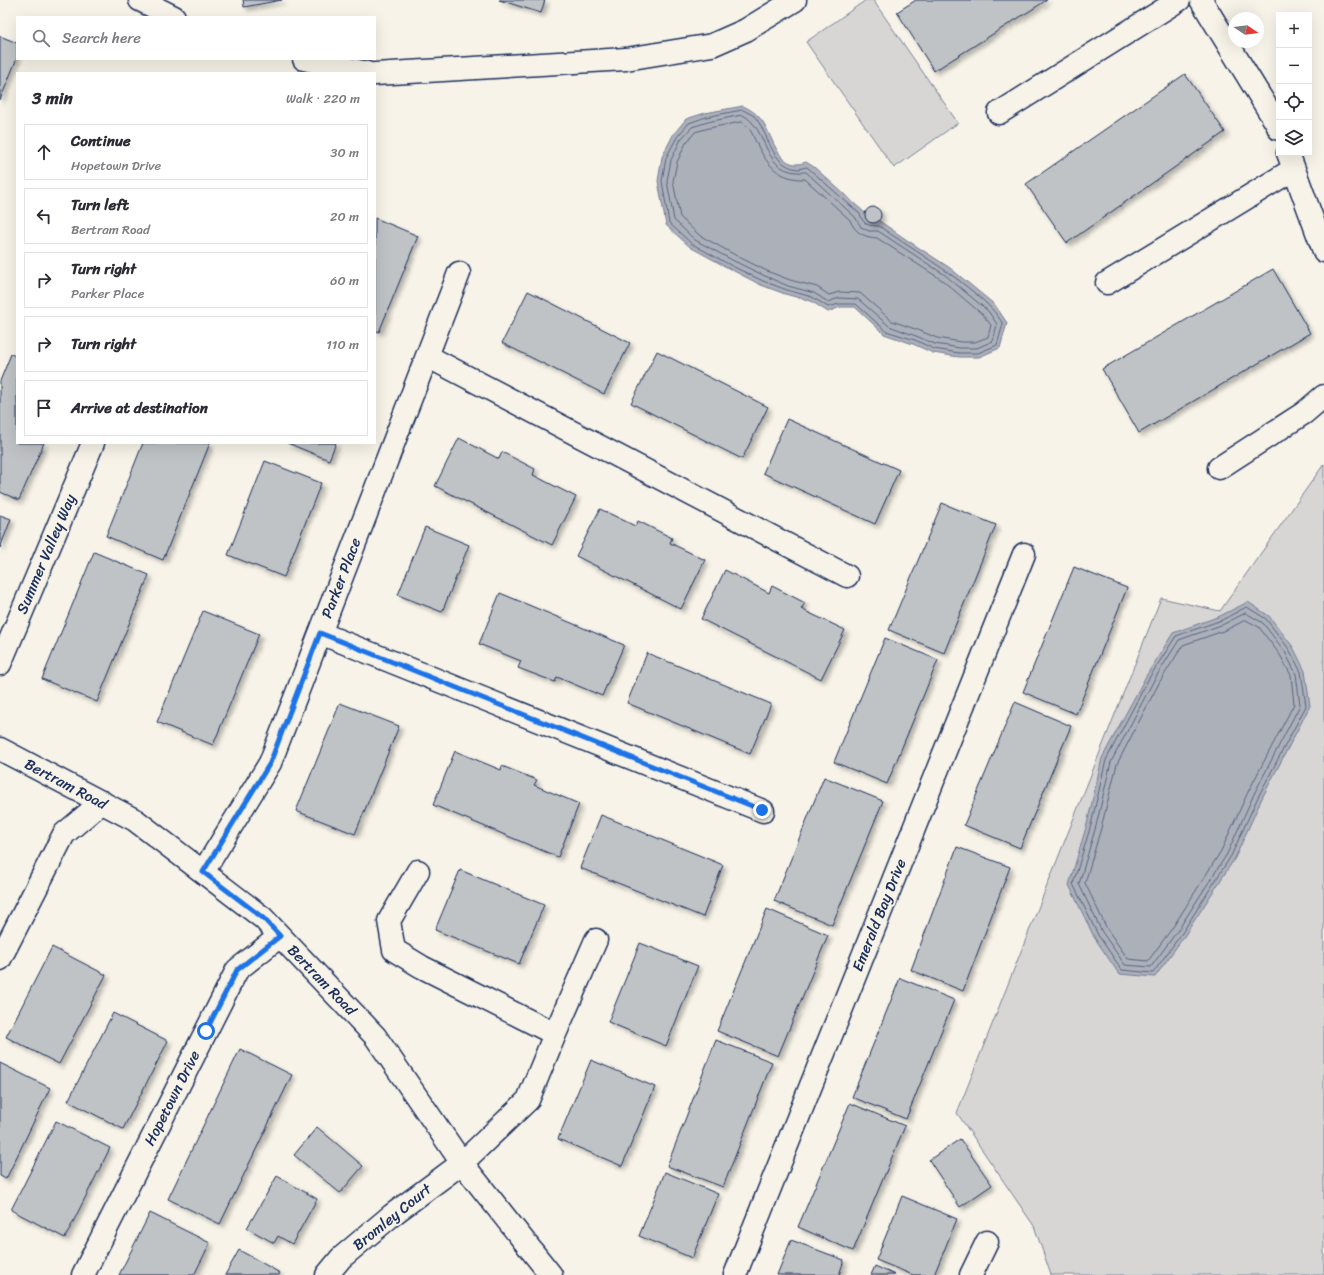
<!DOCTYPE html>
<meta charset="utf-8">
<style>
:root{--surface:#fff;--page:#f2f2f3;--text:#2b2b33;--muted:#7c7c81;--line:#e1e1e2}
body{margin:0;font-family:Sriracha,sans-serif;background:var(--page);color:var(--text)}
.controls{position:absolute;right:12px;top:12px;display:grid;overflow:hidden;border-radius:0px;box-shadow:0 4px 16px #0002}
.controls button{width:36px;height:36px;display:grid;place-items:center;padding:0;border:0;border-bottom:1px solid var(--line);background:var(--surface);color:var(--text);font:20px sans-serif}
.compass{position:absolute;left:1228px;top:12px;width:36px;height:36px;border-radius:50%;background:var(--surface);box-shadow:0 4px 16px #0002;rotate:103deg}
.stop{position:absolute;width:12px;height:12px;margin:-9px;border:3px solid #1a73e8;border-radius:50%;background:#fff}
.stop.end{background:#1a73e8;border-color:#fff;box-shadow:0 1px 4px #0008}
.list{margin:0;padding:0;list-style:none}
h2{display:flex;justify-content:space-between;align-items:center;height:52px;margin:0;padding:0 16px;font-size:17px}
h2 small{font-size:13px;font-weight:400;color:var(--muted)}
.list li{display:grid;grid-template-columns:26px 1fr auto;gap:12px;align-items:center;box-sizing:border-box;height:56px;margin:0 8px 8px;padding:0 8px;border:1px solid var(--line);border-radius:0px}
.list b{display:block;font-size:15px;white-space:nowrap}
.list p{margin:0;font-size:13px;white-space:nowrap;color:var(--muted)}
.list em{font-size:13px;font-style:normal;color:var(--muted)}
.icon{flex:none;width:22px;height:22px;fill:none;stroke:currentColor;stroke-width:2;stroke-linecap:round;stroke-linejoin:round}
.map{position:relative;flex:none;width:1324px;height:1275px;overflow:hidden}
.search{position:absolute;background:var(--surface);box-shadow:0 4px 16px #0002;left:16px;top:16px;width:360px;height:44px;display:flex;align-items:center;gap:10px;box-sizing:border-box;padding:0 14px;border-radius:0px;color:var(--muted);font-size:15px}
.panel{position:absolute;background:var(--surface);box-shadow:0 4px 16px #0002;left:16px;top:72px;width:360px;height:372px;border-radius:0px}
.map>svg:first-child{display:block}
.green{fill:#d7d6d4;stroke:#798299}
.water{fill:#acb0b9;stroke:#727c95}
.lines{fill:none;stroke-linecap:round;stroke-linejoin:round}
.shore{stroke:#556382;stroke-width:1}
.building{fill:#c0c3c5;stroke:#1b2f5e;filter:url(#shadow)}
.minor-casing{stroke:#1b2f5e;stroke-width:25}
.minor{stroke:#f7f3e8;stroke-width:22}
.route{stroke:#1a73e8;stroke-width:5}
.labels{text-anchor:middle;stroke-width:4;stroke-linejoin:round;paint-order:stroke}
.street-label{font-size:15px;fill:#1b2f5e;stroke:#f7f3e8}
</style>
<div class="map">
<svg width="1324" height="1275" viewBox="0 0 1324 1275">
<defs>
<filter id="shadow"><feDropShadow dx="3.5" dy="3.5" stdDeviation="2" flood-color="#0004"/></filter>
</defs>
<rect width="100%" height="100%" fill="#f7f3e8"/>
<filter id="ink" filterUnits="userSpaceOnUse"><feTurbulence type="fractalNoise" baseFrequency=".025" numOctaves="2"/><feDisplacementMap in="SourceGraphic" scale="8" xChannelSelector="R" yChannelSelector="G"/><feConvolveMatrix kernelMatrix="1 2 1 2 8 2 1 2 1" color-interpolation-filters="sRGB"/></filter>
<g filter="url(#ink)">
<path class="green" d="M 866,0 L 873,0 L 958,123 L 894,168 L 806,42 Z
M 1324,464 L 1324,1275 L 1051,1275 L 1034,1226 L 957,1113 L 1161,598 L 1220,611 Z"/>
<path class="water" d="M 743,106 C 752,110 757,114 763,122 C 773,137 779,173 806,162 L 814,167 L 865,213 L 867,220 L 872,223 L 878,220 L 907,240 L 950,268 L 995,305 L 1007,323 L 1000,348 L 979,357 L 959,357 L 933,353 L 913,344 L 884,334 L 855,307 L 840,307 L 828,312 L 811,301 L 785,294 L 761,285 L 730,269 L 690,247 L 666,225 L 658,181 L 662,157 L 673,135 L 686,119 L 705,113 Z
M 1248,602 L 1269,616 L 1293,647 L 1305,671 L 1310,706 L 1262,798 L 1235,858 L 1185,935 L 1155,977 L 1119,974 L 1094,937 L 1069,885 L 1087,824 L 1102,758 L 1146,676 L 1173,633 L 1220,616 Z"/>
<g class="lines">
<path class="shore" d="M 743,110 C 747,112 751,114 754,116 C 769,132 770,166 798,169 C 801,169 804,167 807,167 L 860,214 C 863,225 869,226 879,226 C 910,248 942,266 971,290 C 983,300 994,309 1003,324 L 997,345 L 978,353 L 959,353 L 934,349 L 915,340 L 886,331 L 856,304 L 839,304 L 828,307 L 812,297 L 787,290 L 763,281 L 732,266 L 692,244 L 669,223 L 662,181 L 666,158 L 677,137 L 689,123 L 706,117 Z
M 743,115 C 771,130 760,176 806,172 L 855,217 L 861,227 L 869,231 L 878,231 L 945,275 L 988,311 L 997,324 L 993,341 L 977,348 L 960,348 L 935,344 L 916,336 L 889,326 L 858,299 L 839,298 L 828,302 L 814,293 L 788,286 L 765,276 L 734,261 L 695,240 L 674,220 L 667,181 L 671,160 L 681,139 L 692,127 L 708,122 Z
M 742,122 C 750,126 752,134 756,142 C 766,164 779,180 805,179 L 850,220 C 855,233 864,237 877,238 L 942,280 L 983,315 L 991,325 L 988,337 L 975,342 L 961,342 L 937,338 L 918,330 L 892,321 L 860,293 L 839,292 L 829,295 L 817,287 L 790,280 L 767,271 L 737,256 L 699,235 L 680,217 L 673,181 L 677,162 L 686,143 L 695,132 L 709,128 Z
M 1247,607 L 1266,619 L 1289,649 L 1301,672 L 1306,706 L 1258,797 L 1231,856 L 1182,933 L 1153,973 L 1122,970 L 1098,935 L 1073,884 L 1091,825 L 1106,760 L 1149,678 L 1176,636 L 1222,620 Z
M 1246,613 L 1263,623 L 1285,652 L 1296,674 L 1300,705 L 1254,794 L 1227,854 L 1178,930 L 1151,967 L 1125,965 L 1102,932 L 1079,884 L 1096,826 L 1111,762 L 1154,680 L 1179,640 L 1224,624 Z
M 1246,620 L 1259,627 L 1280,655 L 1291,675 L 1294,704 L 1248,792 L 1221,851 L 1173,927 L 1148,961 L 1128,959 L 1107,929 L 1085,883 L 1101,828 L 1117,764 L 1159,683 L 1183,645 L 1226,630 Z"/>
</g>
<path class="building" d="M 243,0 L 282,0 L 244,7 Z
M 499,0 L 545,0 L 541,13 Z
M 916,0 L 1047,0 L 934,71 L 897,12 Z
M 0,36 L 17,43 L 17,58 L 0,100 Z
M 1185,74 L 1225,132 L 1067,243 L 1026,184 Z
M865 215a8 8 0 1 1 16 0a8 8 0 1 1-16 0Z
M 375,218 L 418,236 L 379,332 L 375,330 Z
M 1273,269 L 1310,333 L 1139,433 L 1102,369 Z
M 528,291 L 630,343 L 604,394 L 502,343 Z
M 657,351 L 768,407 L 742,459 L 631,403 Z
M 11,354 L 17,357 L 17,443 L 44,443 L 19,500 L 0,492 L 0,381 Z
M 787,419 L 899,470 L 875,524 L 763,473 Z
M 459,438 L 499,459 L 502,452 L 535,469 L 533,475 L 576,497 L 552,545 L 435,486 Z
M 143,443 L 210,443 L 163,560 L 106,536 Z
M 287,443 L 336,443 L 329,460 Z
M 265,461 L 321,483 L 284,577 L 228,555 Z
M 942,503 L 996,525 L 944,653 L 889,630 Z
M 600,509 L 635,526 L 638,521 L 672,538 L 670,543 L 705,560 L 681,609 L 576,556 Z
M 0,515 L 11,519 L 0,548 Z
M 425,527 L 469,545 L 442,612 L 398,595 Z
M 94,552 L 149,575 L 97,702 L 42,679 Z
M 1074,567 L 1127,588 L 1076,714 L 1023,692 Z
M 725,570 L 769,593 L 772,586 L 805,603 L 801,609 L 845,630 L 821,679 L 701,619 Z
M 500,593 L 624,645 L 602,696 L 557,677 L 555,682 L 518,668 L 521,661 L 479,644 Z
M 203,611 L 259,634 L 213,745 L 157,722 Z
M 885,638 L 938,660 L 887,784 L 834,762 Z
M 647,653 L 771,704 L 750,754 L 627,703 Z
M 1015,702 L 1071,726 L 1020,848 L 964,825 Z
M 340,703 L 399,726 L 355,834 L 296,811 Z
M 455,751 L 501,770 L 502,766 L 537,780 L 534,785 L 579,804 L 558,857 L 433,805 Z
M 824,777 L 883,801 L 832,925 L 774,901 Z
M 601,815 L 723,865 L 703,917 L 580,868 Z
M 957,847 L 1010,867 L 963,991 L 911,970 Z
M 460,870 L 544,905 L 519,964 L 435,930 Z
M 767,909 L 828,935 L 778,1056 L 717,1031 Z
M 640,943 L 698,966 L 666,1046 L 608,1022 Z
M 52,947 L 106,975 L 59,1064 L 6,1037 Z
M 900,978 L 954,1000 L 906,1119 L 852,1097 Z
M 113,1013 L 168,1041 L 123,1129 L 68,1101 Z
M 716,1040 L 772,1062 L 723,1187 L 667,1166 Z
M 240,1049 L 292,1075 L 220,1224 L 168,1199 Z
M 591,1060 L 655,1087 L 622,1166 L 558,1139 Z
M 0,1063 L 50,1088 L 6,1179 L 0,1176 Z
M 850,1103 L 905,1126 L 853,1251 L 798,1227 Z
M 56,1121 L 110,1148 L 65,1238 L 11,1210 Z
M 317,1127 L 363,1166 L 340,1193 L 294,1155 Z
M 960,1139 L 992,1185 L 960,1207 L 929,1160 Z
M 665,1172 L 718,1194 L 692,1258 L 639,1236 Z
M 277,1176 L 317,1199 L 292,1244 L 278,1236 L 274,1243 L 247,1228 Z
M 902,1196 L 957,1219 L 934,1275 L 913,1275 L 876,1260 Z
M 150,1213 L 210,1243 L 194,1275 L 119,1275 Z
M 791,1240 L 844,1260 L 839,1275 L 777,1275 Z
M 239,1250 L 280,1273 L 279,1275 L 225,1275 Z
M 875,1266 L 895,1275 L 871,1275 Z"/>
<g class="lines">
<defs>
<path id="minor" d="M 140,0 L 174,17
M 1201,0 L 1277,124 L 1279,129
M 304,59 L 367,73
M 375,74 L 626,59 L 712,45 L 746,30 L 795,0
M 999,113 L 1179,0
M 1288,153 L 1324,251
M 1107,283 L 1294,169
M 427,356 L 847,576
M 1219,468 L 1304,413 L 1324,396
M 320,633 L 763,811
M 0,664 L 93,443
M 0,749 L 135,820 L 263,918 L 375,1036 L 462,1163 L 551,1275
M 418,871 L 389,921 L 394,950 L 422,967 L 555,1034
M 203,872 L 270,763 L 459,273
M 0,959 L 64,834 L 102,802
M 83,1275 L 237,970 L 280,936
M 327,1275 L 341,1258 L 392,1215 L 462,1163 L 528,1100 L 555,1034 L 596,940
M 735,1275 L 1024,554
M 971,1275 L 987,1242"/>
</defs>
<use href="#minor" class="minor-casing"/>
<use href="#minor" class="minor"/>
</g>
</g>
<g class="lines" filter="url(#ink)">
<path class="route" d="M 206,1031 L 237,970 L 280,936 L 263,918 L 203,872 L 270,763 L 320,633 L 762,810"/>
</g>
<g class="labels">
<g class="street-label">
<text transform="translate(46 554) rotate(-67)" y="5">Summer Valley Way</text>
<text transform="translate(341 578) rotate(-69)" y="5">Parker Place</text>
<text transform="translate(66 784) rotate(28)" y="5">Bertram Road</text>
<text transform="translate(879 915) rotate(-68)" y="5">Emerald Bay Drive</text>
<text transform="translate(322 980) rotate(46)" y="5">Bertram Road</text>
<text transform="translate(172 1098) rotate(-63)" y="5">Hopetown Drive</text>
<text transform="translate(392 1217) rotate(-39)" y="5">Bromley Court</text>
</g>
</g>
</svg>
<div class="controls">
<button>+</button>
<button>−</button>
<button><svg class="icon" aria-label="locate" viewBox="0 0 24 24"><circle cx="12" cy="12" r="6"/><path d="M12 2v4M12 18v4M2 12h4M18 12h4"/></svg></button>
<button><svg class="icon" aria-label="layers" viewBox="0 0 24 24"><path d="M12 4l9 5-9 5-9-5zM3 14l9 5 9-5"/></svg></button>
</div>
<svg class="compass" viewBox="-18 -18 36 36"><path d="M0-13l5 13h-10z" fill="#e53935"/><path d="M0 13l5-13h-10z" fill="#7c7c81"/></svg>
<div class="stop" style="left:206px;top:1031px"></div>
<div class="stop end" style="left:762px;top:810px"></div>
<div class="search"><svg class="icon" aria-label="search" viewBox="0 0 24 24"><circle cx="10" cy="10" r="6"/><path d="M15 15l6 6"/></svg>Search here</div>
<section class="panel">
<h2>3 min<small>Walk · 220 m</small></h2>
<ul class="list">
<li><svg class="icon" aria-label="ahead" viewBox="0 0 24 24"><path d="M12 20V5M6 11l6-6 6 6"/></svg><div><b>Continue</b><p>Hopetown Drive</p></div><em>30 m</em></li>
<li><svg class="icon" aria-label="left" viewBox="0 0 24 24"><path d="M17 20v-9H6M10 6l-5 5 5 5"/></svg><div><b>Turn left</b><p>Bertram Road</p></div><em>20 m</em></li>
<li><svg class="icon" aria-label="right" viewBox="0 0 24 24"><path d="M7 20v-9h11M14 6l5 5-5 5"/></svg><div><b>Turn right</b><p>Parker Place</p></div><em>60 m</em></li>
<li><svg class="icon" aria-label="right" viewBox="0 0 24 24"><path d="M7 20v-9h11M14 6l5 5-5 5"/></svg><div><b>Turn right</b></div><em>110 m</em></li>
<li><svg class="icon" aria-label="arrive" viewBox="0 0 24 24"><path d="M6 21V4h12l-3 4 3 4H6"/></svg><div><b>Arrive at destination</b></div></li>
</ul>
</section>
</div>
